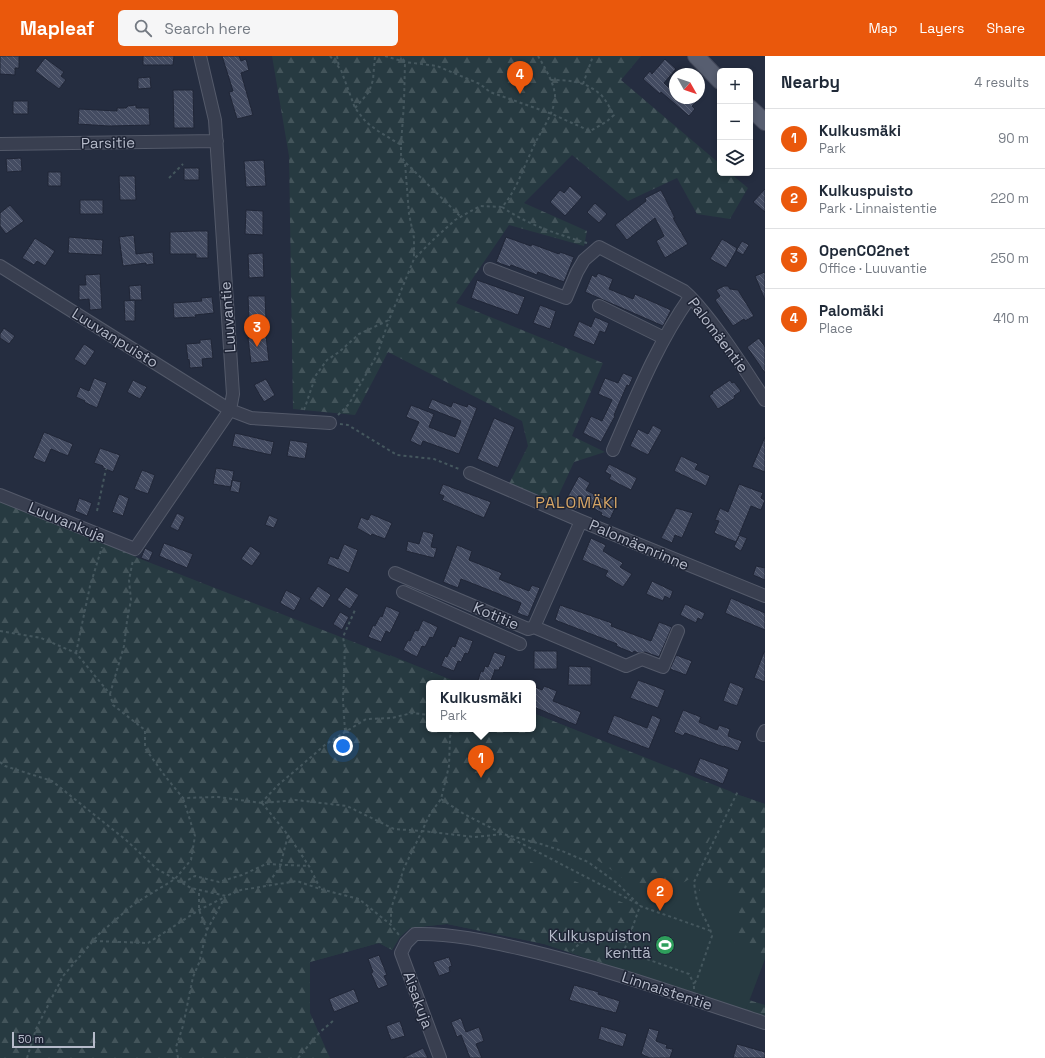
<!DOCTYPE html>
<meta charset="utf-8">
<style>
:root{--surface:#fff;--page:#f6f6f7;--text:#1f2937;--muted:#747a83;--line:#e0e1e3;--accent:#ea580c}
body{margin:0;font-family:"Space Grotesk",sans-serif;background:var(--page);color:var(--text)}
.controls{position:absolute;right:12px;top:12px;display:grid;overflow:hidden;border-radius:6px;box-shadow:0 2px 6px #0003}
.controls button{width:36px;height:36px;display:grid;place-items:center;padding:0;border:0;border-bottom:1px solid var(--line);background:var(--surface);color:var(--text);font:20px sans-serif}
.compass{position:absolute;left:669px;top:12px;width:36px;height:36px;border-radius:50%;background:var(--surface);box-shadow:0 2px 6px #0003;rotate:130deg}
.scale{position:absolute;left:12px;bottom:10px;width:83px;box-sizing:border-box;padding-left:4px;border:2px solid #b6bbca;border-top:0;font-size:11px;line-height:14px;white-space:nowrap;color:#b6bbca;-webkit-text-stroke:3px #1e2435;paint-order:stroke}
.you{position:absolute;left:343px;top:690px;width:14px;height:14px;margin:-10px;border:3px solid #fff;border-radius:50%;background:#1a73e8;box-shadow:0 0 0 6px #1a73e833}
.badge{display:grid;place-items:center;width:26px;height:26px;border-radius:50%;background:var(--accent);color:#fff;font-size:13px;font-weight:700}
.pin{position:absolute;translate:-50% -33px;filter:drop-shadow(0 1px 2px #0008)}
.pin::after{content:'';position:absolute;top:21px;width:14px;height:12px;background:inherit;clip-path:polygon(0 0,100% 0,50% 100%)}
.popup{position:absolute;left:426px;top:624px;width:110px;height:52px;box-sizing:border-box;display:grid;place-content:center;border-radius:6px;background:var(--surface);filter:drop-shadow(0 1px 3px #0005);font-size:13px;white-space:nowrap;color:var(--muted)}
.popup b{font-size:15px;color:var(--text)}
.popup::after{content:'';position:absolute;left:50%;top:100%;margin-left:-8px;border:8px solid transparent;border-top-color:var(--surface)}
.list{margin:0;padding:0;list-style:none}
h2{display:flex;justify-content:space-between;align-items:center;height:52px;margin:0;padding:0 16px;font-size:17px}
h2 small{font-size:13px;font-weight:400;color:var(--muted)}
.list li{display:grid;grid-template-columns:26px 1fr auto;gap:12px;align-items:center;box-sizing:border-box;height:60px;padding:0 16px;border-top:1px solid var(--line)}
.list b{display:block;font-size:15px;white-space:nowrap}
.list p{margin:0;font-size:13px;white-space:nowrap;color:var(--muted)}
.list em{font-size:13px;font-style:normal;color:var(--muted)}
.icon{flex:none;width:22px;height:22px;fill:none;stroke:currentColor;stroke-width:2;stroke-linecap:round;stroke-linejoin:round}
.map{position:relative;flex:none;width:765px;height:1002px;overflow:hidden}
header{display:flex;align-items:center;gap:24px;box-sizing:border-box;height:56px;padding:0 20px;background:var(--accent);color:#fff}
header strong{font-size:19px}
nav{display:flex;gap:22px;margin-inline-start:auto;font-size:14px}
.search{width:280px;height:36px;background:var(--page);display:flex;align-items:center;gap:10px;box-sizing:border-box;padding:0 14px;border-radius:6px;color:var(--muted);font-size:15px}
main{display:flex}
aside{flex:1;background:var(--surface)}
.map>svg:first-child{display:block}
.green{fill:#273a41}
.forest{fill:url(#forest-firs)}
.building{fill:url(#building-back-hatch);stroke:#202637}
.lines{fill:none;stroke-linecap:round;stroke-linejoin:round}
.minor-casing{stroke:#545a6a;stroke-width:14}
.major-casing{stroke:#434859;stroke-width:18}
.path{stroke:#45575e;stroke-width:2;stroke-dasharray:3 3;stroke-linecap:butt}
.minor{stroke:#393f50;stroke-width:12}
.major{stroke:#575e70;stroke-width:16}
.labels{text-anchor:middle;stroke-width:3;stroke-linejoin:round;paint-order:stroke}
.street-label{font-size:15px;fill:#b6bbca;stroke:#1e2435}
.poi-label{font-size:15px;fill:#b6bbca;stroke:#1e2435;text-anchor:end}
.neighbourhood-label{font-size:16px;letter-spacing:1px;fill:#d6a565;stroke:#1e2435}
</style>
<header>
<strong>Mapleaf</strong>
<div class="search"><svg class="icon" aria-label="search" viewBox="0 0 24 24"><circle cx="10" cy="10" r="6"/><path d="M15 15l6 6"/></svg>Search here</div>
<nav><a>Map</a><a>Layers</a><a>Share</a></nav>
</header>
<main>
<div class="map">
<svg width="765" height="1002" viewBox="0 0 765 1002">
<defs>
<pattern id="forest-firs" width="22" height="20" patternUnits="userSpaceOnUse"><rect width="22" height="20" fill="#273a41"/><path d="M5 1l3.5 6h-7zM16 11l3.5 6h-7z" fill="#44555b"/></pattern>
<pattern id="building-back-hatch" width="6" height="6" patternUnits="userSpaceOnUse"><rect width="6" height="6" fill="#444c62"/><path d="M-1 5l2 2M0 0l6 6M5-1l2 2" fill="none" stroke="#5d6477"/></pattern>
</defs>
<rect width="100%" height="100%" fill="#252d40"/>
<path class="green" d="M 390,599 L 459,627 L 429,627 L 429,673 L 533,673 L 533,657 L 714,730 L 765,748 L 765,903 L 745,956 L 544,888 L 447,868 L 410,872 L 400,881 L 392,894 L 379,887 L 310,906 Z"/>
<path class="forest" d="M 272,0 L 641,0 L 621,24 L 720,108 L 720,117 L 730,117 L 748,132 L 730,163 L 697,158 L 677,122 L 628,145 L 572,99 L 524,147 L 587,175 L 584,190 L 509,169 L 456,247 L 603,307 L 572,380 L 605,396 L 574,406 L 555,447 L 508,430 L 528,390 L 522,365 L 388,296 L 355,359 L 293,353 L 289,100 Z
M 0,445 L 98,482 L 138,502 L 459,627 L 429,627 L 429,673 L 533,673 L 533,657 L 732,736 L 691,822 C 677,831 662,836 648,845 C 628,825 573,779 543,786 C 535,788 531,792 525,798 L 530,805 L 543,812 L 568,822 L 639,854 L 624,895 L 612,910 L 544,888 L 447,868 L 410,872 L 400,881 L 392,894 L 379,887 L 310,906 L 310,957 L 330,1002 L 0,1002 Z
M 742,740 L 765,748 L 765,898 L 734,888 C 736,883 739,876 740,870 C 742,852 732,837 719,826 L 699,835 L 700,820 L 706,809 L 726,774 Z
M 749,944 L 765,949 L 765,961 L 745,956 Z"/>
<path class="building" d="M 0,0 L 19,0 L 19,12 L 15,12 L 15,19 L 0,18 Z
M 143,0 L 174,0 L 173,9 L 143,9 Z
M 222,0 L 239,0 L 241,5 L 246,3 L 249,14 L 241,17 L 253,59 L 237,63 L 229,36 L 233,35 Z
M 45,2 L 64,16 L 61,20 L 66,24 L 59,33 L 35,15 Z
M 665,3 L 676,13 L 664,27 L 675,37 L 675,42 L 700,42 L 692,50 L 695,53 L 689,60 L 661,36 L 660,38 L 643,23 L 650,15 L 652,18 Z
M 150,21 L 151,32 L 138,33 L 138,22 Z
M 173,34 L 193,34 L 194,72 L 174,72 Z
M 13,45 L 28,45 L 28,58 L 13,58 Z
M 136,49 L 136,52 L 149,52 L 150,69 L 109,70 L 78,68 L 79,53 L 117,55 L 117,52 L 126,52 L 128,50 Z
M 21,102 L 22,115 L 7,116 L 6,103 Z
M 264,104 L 266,130 L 246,131 L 244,105 Z
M 184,112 L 199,112 L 199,124 L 184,124 Z
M 48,116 L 61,116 L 61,130 L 48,130 Z
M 119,120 L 135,120 L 136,144 L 120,144 Z
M 570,130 L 582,141 L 565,160 L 550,146 L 560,134 L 564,137 Z
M 765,133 L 765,156 L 753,146 Z
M 661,134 L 675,162 L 673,162 L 688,188 L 665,202 L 656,185 L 664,180 L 655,162 L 627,184 L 615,169 L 646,145 L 645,142 Z
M 80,144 L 103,144 L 103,158 L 80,158 Z
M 595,147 L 607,158 L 599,167 L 587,156 Z
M 10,149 L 24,165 L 6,178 L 0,170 L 0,157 Z
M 246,154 L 263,155 L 263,179 L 245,178 Z
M 195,175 L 208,175 L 208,202 L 196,202 L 196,198 L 170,198 L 170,176 Z
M 134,179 L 136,198 L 153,196 L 154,208 L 146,209 L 146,207 L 123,210 L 119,181 Z
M 69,181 L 103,184 L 102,199 L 68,197 Z
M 506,181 L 531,190 L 532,188 L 559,198 L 560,196 L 574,201 L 564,226 L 538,216 L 537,219 L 511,209 L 510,211 L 496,206 Z
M 35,182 L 55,195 L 45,210 L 37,205 L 34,209 L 22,202 Z
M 722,183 L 737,192 L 736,195 L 742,185 L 749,189 L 743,199 L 736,195 L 726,212 L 710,203 Z
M 263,197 L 264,221 L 249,222 L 248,198 Z
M 765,216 L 765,244 L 755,220 Z
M 598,217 L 613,223 L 609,233 L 633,243 L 635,238 L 671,254 L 663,270 L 585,236 L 592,219 L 596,221 Z
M 100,218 L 102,253 L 90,254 L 89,243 L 79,244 L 79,229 L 86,229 L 85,219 Z
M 477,224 L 525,241 L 518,259 L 471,242 Z
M 141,229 L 142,244 L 130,244 L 129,230 Z
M 724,230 L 728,230 L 730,233 L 738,234 L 754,260 L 745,265 L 744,263 L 733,270 L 715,244 L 720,240 L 716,234 Z
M 248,240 L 265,240 L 266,264 L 249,264 Z
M 212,241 L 214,257 L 195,259 L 196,261 L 174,262 L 173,247 L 202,245 L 201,242 Z
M 135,244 L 135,265 L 125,265 L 124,245 Z
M 540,249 L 556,255 L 550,273 L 533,267 Z
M 595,261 L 609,267 L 605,277 L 600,275 L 594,289 L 573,280 L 579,265 L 591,271 Z
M 4,272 L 15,280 L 9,288 L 0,282 L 0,278 Z
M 266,280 L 269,305 L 251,307 L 248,282 Z
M 759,282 L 765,291 L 765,317 L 747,291 Z
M 211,283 L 213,302 L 202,303 L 203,311 L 190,312 L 189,303 L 188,304 L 186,288 L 200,287 L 200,284 Z
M 84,288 L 95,295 L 85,310 L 74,303 Z
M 623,317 L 633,321 L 629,330 L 627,329 L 614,359 L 615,360 L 601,386 L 583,377 L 591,360 L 602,365 L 612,344 L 598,338 L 605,322 L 618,327 Z
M 94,322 L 107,327 L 97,352 L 84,346 L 85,345 L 76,341 L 80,331 L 89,335 Z
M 266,323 L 275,339 L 264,346 L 254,329 Z
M 133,324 L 147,331 L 140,343 L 127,336 Z
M 730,324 L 732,327 L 734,326 L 741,335 L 734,340 L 735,342 L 718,353 L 709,340 L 713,337 L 712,336 Z
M 432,343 L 451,351 L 453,346 L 467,351 L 468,348 L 477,352 L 459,398 L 423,385 L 421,390 L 410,385 L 419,366 L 406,361 L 411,349 L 434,358 L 429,371 L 455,381 L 461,365 L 428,352 Z
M 494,362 L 515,371 L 498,412 L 477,403 Z
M 653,369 L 662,374 L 648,399 L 630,390 L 638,373 L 648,378 Z
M 44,376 L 73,388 L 68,400 L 51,393 L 45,407 L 33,402 Z
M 235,377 L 274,386 L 271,399 L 232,390 Z
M 765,381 L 765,416 L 752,411 Z
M 290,384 L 308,387 L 305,403 L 287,400 Z
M 100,392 L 120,399 L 113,416 L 103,412 L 103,410 L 94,407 Z
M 681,400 L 698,408 L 695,413 L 710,420 L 706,430 L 674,415 Z
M 609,408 L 637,422 L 631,434 L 609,423 L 611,419 L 605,416 Z
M 216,412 L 234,415 L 231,431 L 213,428 Z
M 142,414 L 155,419 L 148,438 L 134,433 Z
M 579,420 L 590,427 L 586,434 L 607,445 L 609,441 L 618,446 L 610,463 L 601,459 L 602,457 L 581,445 L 576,454 L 564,447 Z
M 232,424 L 241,426 L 239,437 L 230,435 Z
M 443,428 L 491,446 L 484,462 L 442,444 L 444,440 L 439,438 Z
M 739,428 L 763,437 L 761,442 L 765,444 L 761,454 L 751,450 L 739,479 L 747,482 L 741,495 L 734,491 L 739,480 L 736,486 L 714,477 L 719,465 L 715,464 L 720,452 L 728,456 Z
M 119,438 L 129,442 L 123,460 L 112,456 Z
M 79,442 L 92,447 L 87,460 L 75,455 Z
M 676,452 L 693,457 L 682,482 L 675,479 L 672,487 L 661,482 Z
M 177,457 L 185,461 L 178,475 L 170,471 Z
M 371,458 L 392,467 L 385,483 L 372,478 L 371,480 L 357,472 L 361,461 L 368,464 Z
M 269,459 L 278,463 L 274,472 L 265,469 Z
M 423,475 L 434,478 L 431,491 L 437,492 L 434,502 L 406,495 L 408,485 L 419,488 Z
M 591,482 L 606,489 L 603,495 L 623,507 L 620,511 L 632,518 L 623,531 L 605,520 L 608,515 L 582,504 Z
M 164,487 L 193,498 L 187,512 L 159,500 Z
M 344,488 L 358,494 L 349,517 L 327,508 L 330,500 L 338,503 Z
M 457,489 L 472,495 L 469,504 L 502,517 L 499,523 L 529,535 L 532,529 L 540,532 L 528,561 L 517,557 L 521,547 L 494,536 L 461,523 L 458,532 L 443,526 Z
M 250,490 L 261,497 L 252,510 L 241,503 Z
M 145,492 L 153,496 L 149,505 L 141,502 Z
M 756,510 L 765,512 L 765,524 L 753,519 Z
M 652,525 L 673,535 L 670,543 L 665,540 L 663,545 L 646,538 Z
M 318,530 L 331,539 L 323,552 L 309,543 Z
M 346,531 L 359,539 L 350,553 L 337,544 Z
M 286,534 L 301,542 L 294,555 L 280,547 Z
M 731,542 L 765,557 L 765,574 L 725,557 Z
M 685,548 L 705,557 L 702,564 L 698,562 L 696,567 L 680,559 Z
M 560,549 L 612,567 L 611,570 L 651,585 L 659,566 L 672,571 L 659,601 L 645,596 L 638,597 L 634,595 L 633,597 L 616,590 L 617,588 L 555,564 Z
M 386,550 L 400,556 L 390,577 L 386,575 L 381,586 L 368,581 L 373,569 L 375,570 L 380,560 L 382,561 Z
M 340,556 L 349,561 L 342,574 L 333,568 Z
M 423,564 L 438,571 L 433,582 L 430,581 L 425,591 L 422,590 L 417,601 L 403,594 L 408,584 L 410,585 L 415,574 L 418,575 Z
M 459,580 L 473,585 L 468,598 L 465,597 L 461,606 L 458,605 L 454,615 L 441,610 L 445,600 L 447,601 L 452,590 L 455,591 Z
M 534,595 L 557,595 L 557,613 L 534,613 Z
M 494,596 L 506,600 L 502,611 L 500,611 L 499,614 L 494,614 L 495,614 L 490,627 L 477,627 L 481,615 L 483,616 L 485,610 L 488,611 Z
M 764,596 L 765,596 L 765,626 L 754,622 Z
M 676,599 L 692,605 L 686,619 L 670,613 Z
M 569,610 L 591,611 L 591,629 L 568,629 Z
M 638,624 L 665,634 L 658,652 L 630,642 Z
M 730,626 L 744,632 L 737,650 L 723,645 Z
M 533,630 L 542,634 L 544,630 L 557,635 L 553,645 L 581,656 L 576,669 L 534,651 L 536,646 L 533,645 Z
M 683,654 L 701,661 L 699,666 L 717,674 L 719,669 L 730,673 L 728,680 L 742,685 L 738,695 L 724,690 L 724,691 L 685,677 L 683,680 L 674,676 Z
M 614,659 L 647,672 L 652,659 L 661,663 L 649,693 L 607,677 Z
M 700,702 L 729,713 L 723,728 L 694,717 Z
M 379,899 L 387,919 L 384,920 L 388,929 L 378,933 L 371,917 L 373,916 L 368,903 Z
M 449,901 L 452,910 L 449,911 L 450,916 L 439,920 L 433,906 Z
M 574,929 L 599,936 L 598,938 L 620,945 L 616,957 L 569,944 Z
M 354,933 L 359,946 L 334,956 L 329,943 Z
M 461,962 L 466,976 L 479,971 L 484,985 L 476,988 L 482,1002 L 470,1002 L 461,979 L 457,981 L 451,966 Z
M 400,965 L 405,980 L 391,984 L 386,970 Z
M 601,970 L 627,978 L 623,991 L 598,983 Z
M 649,972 L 659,975 L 656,985 L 667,989 L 666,992 L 673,993 L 670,1002 L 650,1002 L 641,998 Z
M 737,988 L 765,996 L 765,1002 L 733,1002 Z
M 423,992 L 428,1002 L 403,1002 Z"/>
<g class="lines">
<defs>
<path id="minor" d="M 0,88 L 217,85
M 0,210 L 230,354 L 251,362 L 330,367
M 490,213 L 566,242 L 577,216 L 584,204 L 599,191 L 684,235 C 697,246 706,259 716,272 C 734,296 749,320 765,344
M 599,250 L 664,282
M 613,394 C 636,341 657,288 690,241
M 470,417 L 581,465 L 765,540
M 0,439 L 135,493 L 230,354 L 233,338 L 215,64 L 200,0
M 395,517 L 528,573 L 534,571 L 581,465
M 403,536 L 520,588
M 534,571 L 626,610 L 642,603 L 663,611 L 678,575
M 763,679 L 765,675
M 440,1002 L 401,897 L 406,887 L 415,878 C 450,877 487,885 522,893 C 605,912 685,941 765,967"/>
<path id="major" d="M 696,0 L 720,25
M 750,52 L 765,66"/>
</defs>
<use href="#minor" class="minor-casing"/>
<use href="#major" class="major-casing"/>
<path class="path" d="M 330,0 L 341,14 L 355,52 L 366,66 L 378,75 L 401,89 L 401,99 L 405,107 L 409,158 L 414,182 L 414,202
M 337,0 L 339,11
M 385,0 L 405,6 L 437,10 L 480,28 L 490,36 L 552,58 L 590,75 L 606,66 L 614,59 C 610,53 606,43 600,38 C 585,25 569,24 550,24
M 583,28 L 593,0
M 355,52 L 369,36 L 373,24 L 375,0
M 401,89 L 404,47 L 405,6 L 401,0
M 406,107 L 461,161
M 169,122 L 183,108
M 502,151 C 528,169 557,178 587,187
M 304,354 L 316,319 L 327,304 L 339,296 L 359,278 L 389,264 L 414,203 L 434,183 L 455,164 L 480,150 L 502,151 C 517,134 523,112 533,92 C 540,75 553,61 555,42 C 556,30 544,10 538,0
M 338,359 L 349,348 L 377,299 L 389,264
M 340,368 L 348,369 L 397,399 L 434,403 L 459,413
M 97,455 L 106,413
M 0,575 L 41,582 L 76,597 L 110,638 L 113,649 L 145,674 L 145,692 L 165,720 L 183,742 L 218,741 L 262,747 L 296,744 L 347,750 L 394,773 L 422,775 L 404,812 L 391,853 L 391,869
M 76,597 L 90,530 L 102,491
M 110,638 L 124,590 L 127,565 L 131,544 L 129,524 L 133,504
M 452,673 L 450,681 L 449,710 L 441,743 L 430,758 L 422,775 L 475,781 L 503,778 L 541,788 L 562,795 L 588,806 L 617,827 L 640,850
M 345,675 L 343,644 L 345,592 L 343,581 L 355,554
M 0,706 L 5,710 L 52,725 L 126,784 L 157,813 L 191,832 L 226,840 L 241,834 L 297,825 L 320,833 L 359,843 L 391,869 L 399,879
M 441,743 L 464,758 L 503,778
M 261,747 L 278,729 L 303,708 L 326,688 L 366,663 L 392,662 L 412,657 L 429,659
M 262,747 L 288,779 L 280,811 L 267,829
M 288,779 L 309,810 L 320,832
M 507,780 L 638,848
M 183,827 L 195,820 L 219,826 L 242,819 L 266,808 L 309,810
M 207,874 L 225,841
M 628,884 L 624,895 L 689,918 L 694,928
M 94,885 L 148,887 L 199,854 L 225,841
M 572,895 L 580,887 L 598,882 L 628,884 L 640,850 L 711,875
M 694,933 L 694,928 L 697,923 L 712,880 C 710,870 703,860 699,851 C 696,843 695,834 694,826 L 738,735
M 27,1002 L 36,973 L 63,920 L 99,878 L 134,848 L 175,823 L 191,804 L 195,780 L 183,742
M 178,1002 L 176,991 L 183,970 L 193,921 L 199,907 L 207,874 L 199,854 L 199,834
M 298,1002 L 319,977 L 334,964"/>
<use href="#minor" class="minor"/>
<use href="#major" class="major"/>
</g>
<defs>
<symbol id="stadium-disc" viewBox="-11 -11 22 22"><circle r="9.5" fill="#2e9e5b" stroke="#1e2435"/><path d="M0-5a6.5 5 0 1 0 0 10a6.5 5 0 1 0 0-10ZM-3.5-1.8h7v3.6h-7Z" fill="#fff"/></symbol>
</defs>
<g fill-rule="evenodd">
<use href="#stadium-disc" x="654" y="878" width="22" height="22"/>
</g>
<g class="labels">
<g class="street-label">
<text transform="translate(108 87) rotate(-1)" y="5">Parsitie</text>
<text transform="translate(228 261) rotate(-94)" y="5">Luuvantie</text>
<text transform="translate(718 279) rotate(53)" y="5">Palomäentie</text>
<text transform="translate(115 282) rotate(32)" y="5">Luuvanpuisto</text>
<text transform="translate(67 466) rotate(22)" y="5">Luuvankuja</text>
<text transform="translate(639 489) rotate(23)" y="5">Palomäenrinne</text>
<text transform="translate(496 560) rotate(23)" y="5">Kotitie</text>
<text transform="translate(667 935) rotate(18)" y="5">Linnaistentie</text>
<text transform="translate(418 944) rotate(70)" y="5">Aisakuja</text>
</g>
<g class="poi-label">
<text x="651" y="885">Kulkuspuiston<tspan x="651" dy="17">kenttä</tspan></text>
</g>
<g class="neighbourhood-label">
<text x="577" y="452">PALOMÄKI</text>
</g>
</g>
</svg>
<div class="controls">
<button>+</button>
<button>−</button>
<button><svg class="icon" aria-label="layers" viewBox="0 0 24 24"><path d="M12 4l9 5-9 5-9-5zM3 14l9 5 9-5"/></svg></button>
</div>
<svg class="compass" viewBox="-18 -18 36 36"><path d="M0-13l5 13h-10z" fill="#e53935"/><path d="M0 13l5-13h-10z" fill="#747a83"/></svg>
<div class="scale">50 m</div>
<div class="you"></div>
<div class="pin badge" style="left:481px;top:722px">1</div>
<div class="popup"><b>Kulkusmäki</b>Park</div>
<div class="pin badge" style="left:660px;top:855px">2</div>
<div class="pin badge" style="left:257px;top:291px">3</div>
<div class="pin badge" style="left:520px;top:38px">4</div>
</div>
<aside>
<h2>Nearby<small>4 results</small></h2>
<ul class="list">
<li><span class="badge">1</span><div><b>Kulkusmäki</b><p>Park</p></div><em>90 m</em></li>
<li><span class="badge">2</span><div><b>Kulkuspuisto</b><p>Park · Linnaistentie</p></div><em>220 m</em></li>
<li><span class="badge">3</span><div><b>OpenCO2net</b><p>Office · Luuvantie</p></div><em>250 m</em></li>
<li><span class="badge">4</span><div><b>Palomäki</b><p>Place</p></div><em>410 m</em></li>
</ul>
</aside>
</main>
